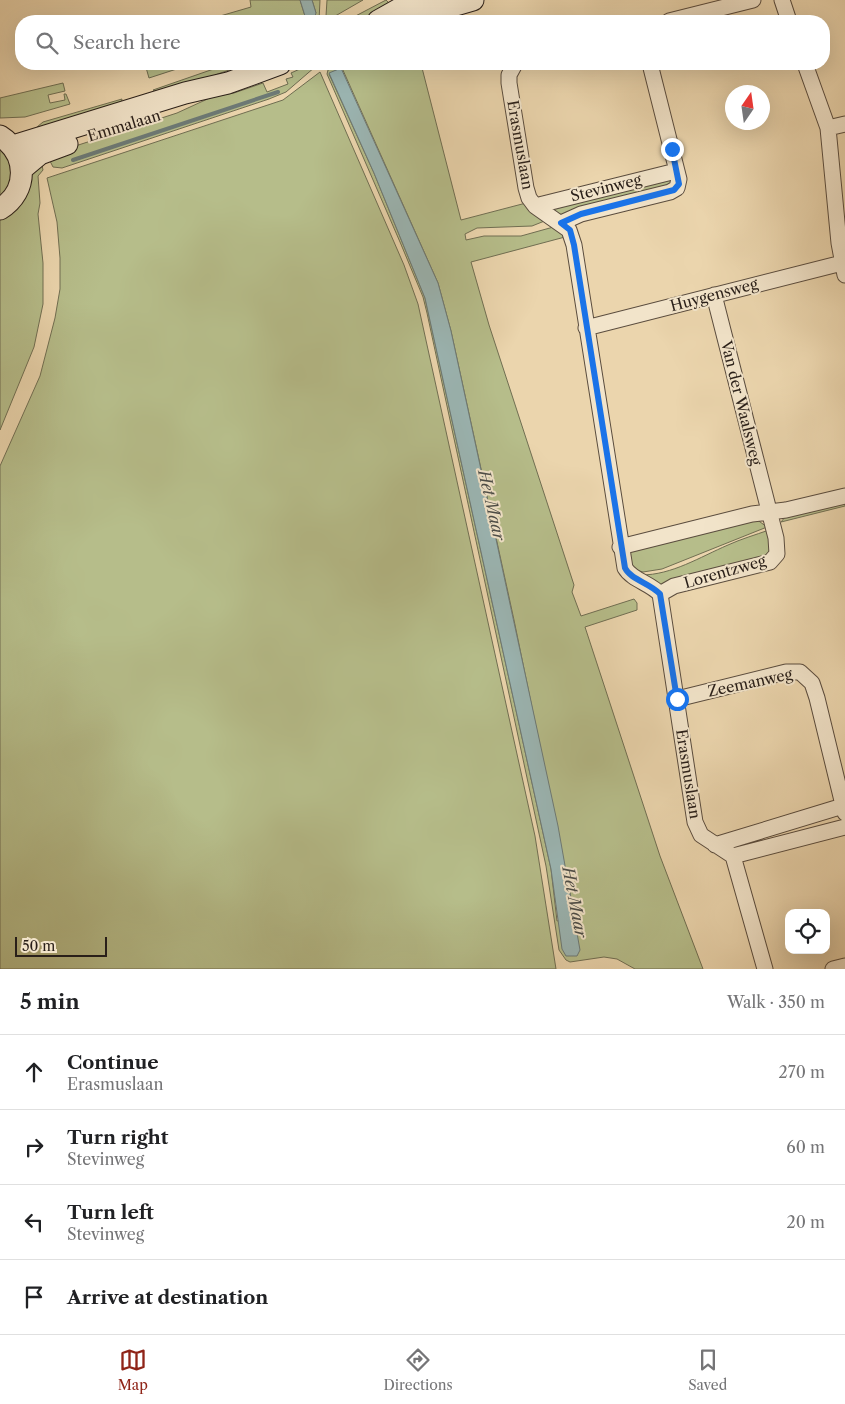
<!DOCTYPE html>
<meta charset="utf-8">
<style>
:root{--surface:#fff;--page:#f2f2f2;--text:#202124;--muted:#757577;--line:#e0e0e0;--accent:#8f2418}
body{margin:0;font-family:"Libre Caslon Text",serif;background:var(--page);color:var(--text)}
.controls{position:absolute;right:15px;bottom:15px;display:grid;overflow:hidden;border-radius:10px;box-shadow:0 5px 20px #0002}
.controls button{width:45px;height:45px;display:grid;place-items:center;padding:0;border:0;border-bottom:1px solid var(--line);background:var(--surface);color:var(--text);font:25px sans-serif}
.compass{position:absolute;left:725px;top:85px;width:45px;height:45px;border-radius:50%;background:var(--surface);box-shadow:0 5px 20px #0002;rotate:13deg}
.scale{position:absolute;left:15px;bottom:12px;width:92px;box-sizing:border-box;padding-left:5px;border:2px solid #291f19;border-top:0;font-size:14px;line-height:18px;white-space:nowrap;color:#291f19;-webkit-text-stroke:4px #f2e4ca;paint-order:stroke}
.stop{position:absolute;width:15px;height:15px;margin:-11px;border:4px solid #1a73e8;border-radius:50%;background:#fff}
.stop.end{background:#1a73e8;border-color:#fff;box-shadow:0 1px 5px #0008}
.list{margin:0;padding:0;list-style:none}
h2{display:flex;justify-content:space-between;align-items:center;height:65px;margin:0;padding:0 20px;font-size:21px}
h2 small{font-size:16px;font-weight:400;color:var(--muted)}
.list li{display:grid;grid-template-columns:32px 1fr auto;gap:15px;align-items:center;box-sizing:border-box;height:75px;padding:0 20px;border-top:1px solid var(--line)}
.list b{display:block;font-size:19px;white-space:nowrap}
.list p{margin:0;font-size:16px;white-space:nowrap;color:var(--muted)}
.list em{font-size:16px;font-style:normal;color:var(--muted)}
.icon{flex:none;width:28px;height:28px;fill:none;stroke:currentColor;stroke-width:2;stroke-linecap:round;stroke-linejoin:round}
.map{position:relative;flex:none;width:845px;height:969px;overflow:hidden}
.search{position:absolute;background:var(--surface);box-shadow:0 5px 20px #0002;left:15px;right:15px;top:15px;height:55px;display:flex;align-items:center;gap:12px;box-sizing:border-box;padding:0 18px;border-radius:20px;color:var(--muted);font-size:19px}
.sheet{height:365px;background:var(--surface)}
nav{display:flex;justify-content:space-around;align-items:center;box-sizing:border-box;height:70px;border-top:1px solid var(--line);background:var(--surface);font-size:14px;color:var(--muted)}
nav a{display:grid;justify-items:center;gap:2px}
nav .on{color:var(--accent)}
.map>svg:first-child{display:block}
.green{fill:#b6bd8a;stroke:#706e52;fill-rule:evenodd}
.water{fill:#9bb6b4;stroke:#6d7a76}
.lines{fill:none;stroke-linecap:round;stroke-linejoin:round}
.stream{stroke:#6d7a76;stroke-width:4}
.minor-casing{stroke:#5a4c3e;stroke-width:17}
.secondary-casing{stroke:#291f19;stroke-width:23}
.minor{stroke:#f2e4ca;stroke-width:15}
.secondary{stroke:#f2e4ca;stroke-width:21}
.route{stroke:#1a73e8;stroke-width:6}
.labels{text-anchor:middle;stroke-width:4;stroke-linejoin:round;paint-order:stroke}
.street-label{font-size:15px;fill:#291f19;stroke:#f2e4ca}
.water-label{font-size:16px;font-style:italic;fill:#4b4c48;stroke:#f2e4ca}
</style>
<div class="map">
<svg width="845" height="969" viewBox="0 0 845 969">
<rect width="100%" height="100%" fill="#ebd5ad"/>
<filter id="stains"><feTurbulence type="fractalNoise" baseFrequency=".004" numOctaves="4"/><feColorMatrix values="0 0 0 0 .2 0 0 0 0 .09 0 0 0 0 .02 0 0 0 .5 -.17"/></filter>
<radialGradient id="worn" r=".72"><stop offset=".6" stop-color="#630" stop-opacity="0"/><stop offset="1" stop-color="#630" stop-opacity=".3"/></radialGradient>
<path class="green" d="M 250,0 L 300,0 L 305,16 L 316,13 L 312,0 L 320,0 L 319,21 L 203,21 L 251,7 Z
M 327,0 L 363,0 L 330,19 L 326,16 Z
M 386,0 L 394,8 L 369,21 L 346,21 Z
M 145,64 L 192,64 L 149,78 Z
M 228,64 L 246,64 L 215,75 L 210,81 L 156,92 L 153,90 Z
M 304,64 L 312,64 L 315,67 L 286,92 L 269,99 L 62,168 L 53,167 L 49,159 L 63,150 L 177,113 L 214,96 L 234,93 L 263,83 L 267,92 L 288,84 L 286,79 L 293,77 L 291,73 L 302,68 L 301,65 Z
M 344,64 L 421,64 L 461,220 L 526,203 L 547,220 L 532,226 L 477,228 L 465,234 L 466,240 L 484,236 L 521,236 L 557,226 L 565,237 L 471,262 L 489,325 L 574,585 L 572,592 L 581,616 L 634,599 L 637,603 L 637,610 L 585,627 L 660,856 L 703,969 L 635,969 L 617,959 L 604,957 L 570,962 L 566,960 L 559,950 L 546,866 L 427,313 L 423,297 L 400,242 L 327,74 L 328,70 ZM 342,68 L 438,283 L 451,331 L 514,620 L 575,917 L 557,921 L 551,869 L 425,298 L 374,173 L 329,74 Z
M 320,72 L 404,265 L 418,304 L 535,836 L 556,969 L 0,969 L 0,466 L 40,376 L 55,318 L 60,289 L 60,258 L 57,222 L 47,178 L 283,100 Z
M 63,83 L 65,91 L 48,95 L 50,103 L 65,100 L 64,94 L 66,94 L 70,104 L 25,117 L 0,118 L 0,98 Z
M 122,99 L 121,104 L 37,130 L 37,127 L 43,122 Z
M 0,146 L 8,153 L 13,179 L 0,198 Z
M 41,161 L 43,170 L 38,176 L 40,203 L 38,214 L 43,263 L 43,304 L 34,347 L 0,430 L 0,216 Z
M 670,178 L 675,185 L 564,215 L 559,215 L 554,210 L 554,208 Z
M 845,499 L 845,506 L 781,522 L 785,517 Z
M 756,519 L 767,527 L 662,569 L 643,572 L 632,569 L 629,553 L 632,550 Z
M 769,530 L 771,555 L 661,585 L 641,575 C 672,575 700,557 728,545 C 741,539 755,535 769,530 Z"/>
<path class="water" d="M 300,0 L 312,0 L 316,13 L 315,16 L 305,16 Z
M 341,68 L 438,283 L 451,331 L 558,826 L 580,950 L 577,956 L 566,956 L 562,949 L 551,869 L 425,298 L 374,173 L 329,73 Z"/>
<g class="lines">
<path class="stream" d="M 73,160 L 278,92"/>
<defs>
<path id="minor" d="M 782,0 L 789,21
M 669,21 L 753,0
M 515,64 L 509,75 L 509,83 L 526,188 L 529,198 L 535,206 L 569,230 L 574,245 L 625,568 C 632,580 650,583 660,594 L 695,822 L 701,835 L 733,856 L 765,969
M 805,64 L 828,128 L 839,243 L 845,275
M 828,128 L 845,124
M 535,206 L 676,171
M 561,223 L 581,214 L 670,192 L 677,188 L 679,179 L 650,64
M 586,328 L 842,263
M 620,547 L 752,514 L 786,510 L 845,496
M 660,594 L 674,586 L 770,562 L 777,554 L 776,538 L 714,295
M 677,699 L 786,672 L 800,672 L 812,683 L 817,698 L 845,813
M 715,845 L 843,806
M 733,856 L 845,827
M 833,969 L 845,966"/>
<path id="secondary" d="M 378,21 L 415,0
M 404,21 L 425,9 L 449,7 L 473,0
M 0,136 C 28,154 29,191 0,209
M 13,146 L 185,93 L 228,83 L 280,64
M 22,169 L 40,154 L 67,144"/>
</defs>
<use href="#minor" class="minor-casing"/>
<use href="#secondary" class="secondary-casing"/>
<use href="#minor" class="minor"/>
<use href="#secondary" class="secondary"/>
</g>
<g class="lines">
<path class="route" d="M 672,149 L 679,184 L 674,190 L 581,214 L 561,223 L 570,230 L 574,245 L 625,568 C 631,580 650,583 660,594 L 677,699"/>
</g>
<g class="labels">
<g class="street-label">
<text transform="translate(124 126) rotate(-17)" y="5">Emmalaan</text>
<text transform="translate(520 145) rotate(80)" y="5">Erasmuslaan</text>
<text transform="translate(606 188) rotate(-14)" y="5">Stevinweg</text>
<text transform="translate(714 295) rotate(-15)" y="5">Huygensweg</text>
<text transform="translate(741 403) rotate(76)" y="5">Van der Waalsweg</text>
<text transform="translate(725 572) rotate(-16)" y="5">Lorentzweg</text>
<text transform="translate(750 683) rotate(-12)" y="5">Zeemanweg</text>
<text transform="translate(688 774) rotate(81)" y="5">Erasmuslaan</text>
</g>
<g class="water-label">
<text transform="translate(492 505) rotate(77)" y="6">Het Maar</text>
<text transform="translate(575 902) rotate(79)" y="6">Het Maar</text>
</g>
</g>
<rect width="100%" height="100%" filter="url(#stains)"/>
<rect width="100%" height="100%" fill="url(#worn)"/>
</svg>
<div class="controls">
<button><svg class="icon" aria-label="locate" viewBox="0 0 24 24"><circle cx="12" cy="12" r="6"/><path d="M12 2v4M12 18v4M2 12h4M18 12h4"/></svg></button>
</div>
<svg class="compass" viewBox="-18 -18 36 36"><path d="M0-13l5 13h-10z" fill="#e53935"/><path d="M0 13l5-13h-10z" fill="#757577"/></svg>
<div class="scale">50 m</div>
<div class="stop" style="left:677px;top:699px"></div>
<div class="stop end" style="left:672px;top:149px"></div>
<div class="search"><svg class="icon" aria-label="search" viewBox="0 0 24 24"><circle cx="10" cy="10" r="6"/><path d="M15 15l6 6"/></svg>Search here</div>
</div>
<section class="sheet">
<h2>5 min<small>Walk · 350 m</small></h2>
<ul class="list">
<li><svg class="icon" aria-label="ahead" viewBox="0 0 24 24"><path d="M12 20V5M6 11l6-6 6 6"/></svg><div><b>Continue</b><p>Erasmuslaan</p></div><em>270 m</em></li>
<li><svg class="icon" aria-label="right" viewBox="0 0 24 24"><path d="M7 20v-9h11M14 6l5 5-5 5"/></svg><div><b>Turn right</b><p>Stevinweg</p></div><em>60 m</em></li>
<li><svg class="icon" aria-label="left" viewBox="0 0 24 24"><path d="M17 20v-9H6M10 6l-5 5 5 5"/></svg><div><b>Turn left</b><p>Stevinweg</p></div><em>20 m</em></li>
<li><svg class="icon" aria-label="arrive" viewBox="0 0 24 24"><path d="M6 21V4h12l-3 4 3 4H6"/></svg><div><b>Arrive at destination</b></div></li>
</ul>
</section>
<nav>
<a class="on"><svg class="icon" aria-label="map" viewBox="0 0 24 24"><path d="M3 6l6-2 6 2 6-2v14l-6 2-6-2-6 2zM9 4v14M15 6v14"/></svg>Map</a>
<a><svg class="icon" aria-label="directions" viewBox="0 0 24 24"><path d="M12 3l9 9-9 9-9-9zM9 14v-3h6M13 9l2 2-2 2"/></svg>Directions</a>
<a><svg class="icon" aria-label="saved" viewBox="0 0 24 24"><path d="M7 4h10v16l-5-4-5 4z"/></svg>Saved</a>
</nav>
